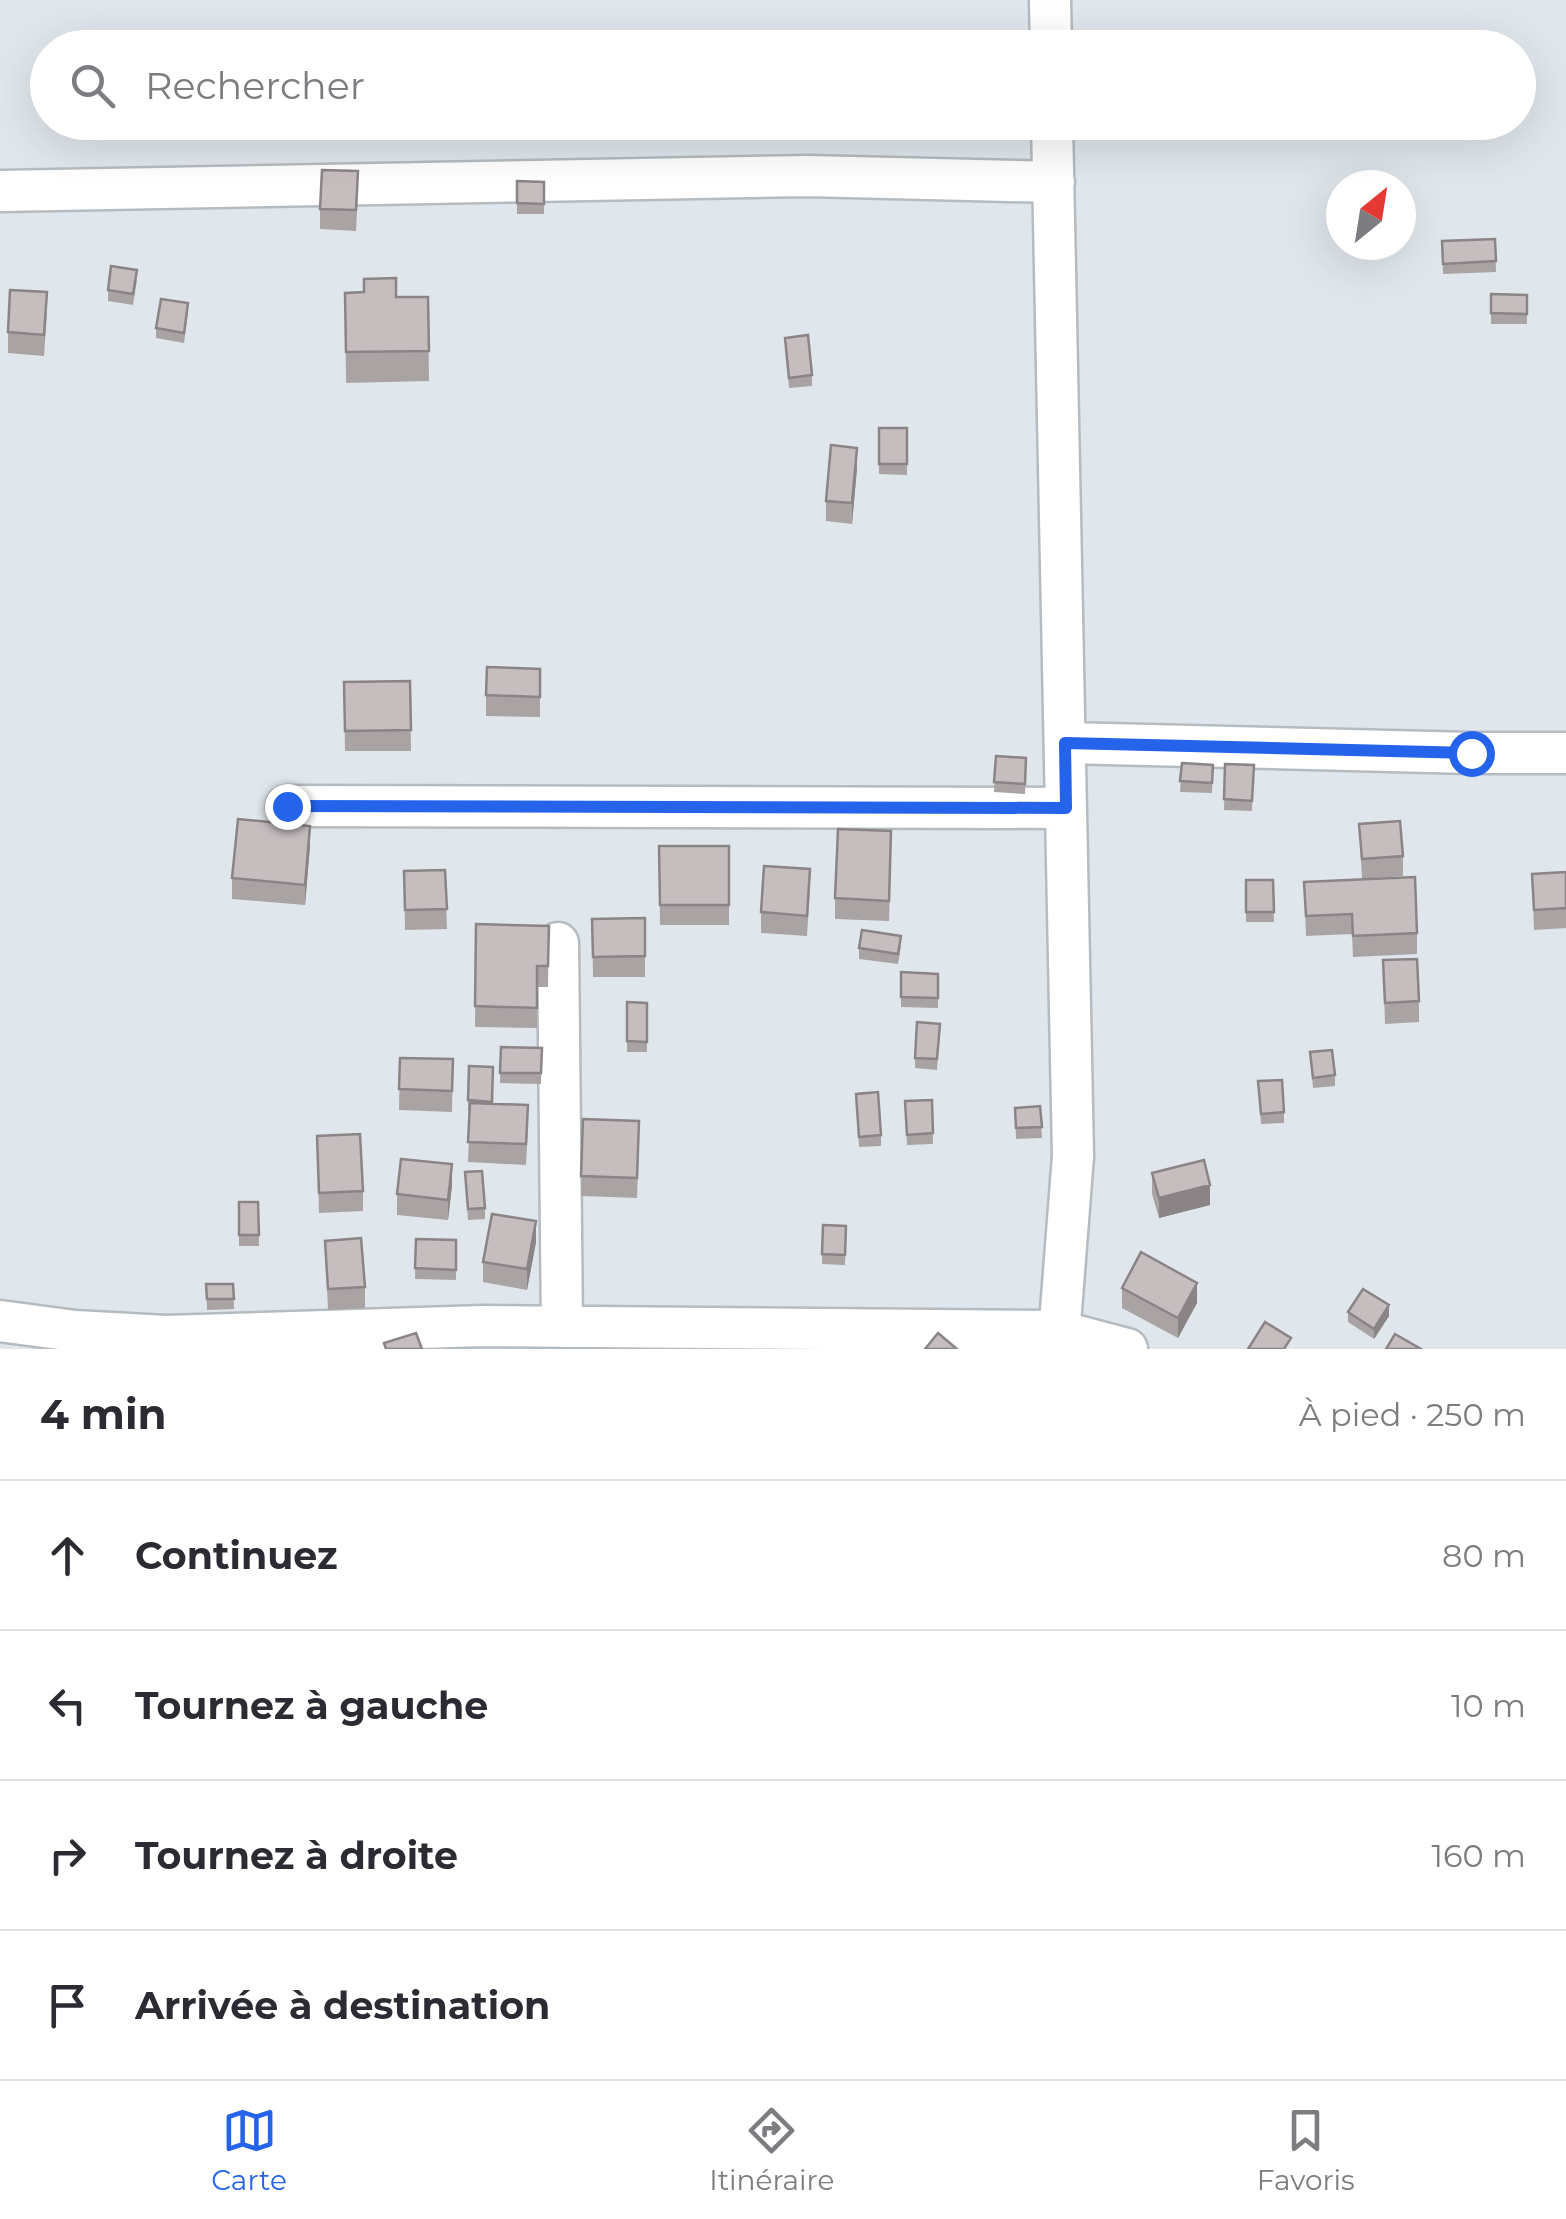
<!DOCTYPE html>
<html lang="fr">
<meta charset="utf-8">
<style>
:root{--surface:#fff;--page:#f2f2f3;--text:#2b2b33;--muted:#7c7c81;--line:#e1e1e2;--accent:#2563eb}
body{margin:0;font-family:Montserrat,sans-serif;background:var(--page);color:var(--text)}
.compass{position:absolute;left:1326px;top:170px;width:90px;height:90px;border-radius:50%;background:var(--surface);box-shadow:0 10px 40px #0002;rotate:30deg}
.stop{position:absolute;width:30px;height:30px;margin:-22px;border:8px solid #2563eb;border-radius:50%;background:#fff}
.stop.end{background:#2563eb;border-color:#fff;box-shadow:0 2px 10px #0008}
.list{margin:0;padding:0;list-style:none}
h2{display:flex;justify-content:space-between;align-items:center;height:130px;margin:0;padding:0 40px;font-size:42px}
h2 small{font-size:32px;font-weight:400;color:var(--muted)}
.list li{display:grid;grid-template-columns:65px 1fr auto;gap:30px;align-items:center;box-sizing:border-box;height:150px;padding:0 40px;border-top:2px solid var(--line)}
.list b{display:block;font-size:38px;white-space:nowrap}
.list em{font-size:32px;font-style:normal;color:var(--muted)}
.icon{flex:none;width:55px;height:55px;fill:none;stroke:currentColor;stroke-width:2;stroke-linecap:round;stroke-linejoin:round}
.map{position:relative;flex:none;width:1566px;height:1349px;overflow:hidden}
.search{position:absolute;background:var(--surface);box-shadow:0 10px 40px #0002;left:30px;right:30px;top:30px;height:110px;display:flex;align-items:center;gap:25px;box-sizing:border-box;padding:0 35px;border-radius:55px;color:var(--muted);font-size:38px}
.sheet{height:730px;background:var(--surface)}
nav{display:flex;justify-content:space-around;align-items:center;box-sizing:border-box;height:140px;border-top:2px solid var(--line);background:var(--surface);font-size:28px;color:var(--muted)}
nav a{display:grid;justify-items:center;gap:5px}
nav .on{color:var(--accent)}
.map>svg:first-child{display:block}
.lines{fill:none;stroke-linecap:round;stroke-linejoin:round}
.minor-casing{stroke:#b5bcc1;stroke-width:45}
.minor{stroke:#fff;stroke-width:40}
.wall{fill:#aaa3a4}
.shaded-wall{fill:#8b8486}
.building{fill:#c6bdbf;stroke:#8b8486;stroke-width:2.5}
.route{stroke:#2563eb;stroke-width:12}
</style>
<div class="map">
<svg width="1566" height="1349" viewBox="0 0 1566 1349">
<rect width="100%" height="100%" fill="#e0e7ec"/>
<g class="lines">
<defs>
<path id="minor" d="M 1050,0 L 1051,48
M 1052,122 L 1073,1156 L 1058,1349
M 0,191 L 808,176 L 1054,182
M 1065,743 L 1471,753 L 1566,753
M 287,806 L 1066,808
M 558,943 L 562,1327
M 0,1321 L 75,1331 L 166,1336 L 483,1326 L 1059,1331 L 1127,1349"/>
</defs>
<use href="#minor" class="minor-casing"/>
<use href="#minor" class="minor"/>
</g>
<path class="wall" d="M 517,181 L 544,182 L 544,214 L 517,214 Z
M 358,192 L 356,231 L 320,229 L 320,209 Z
M 1495,239 L 1496,272 L 1443,274 L 1442,241 Z
M 137,280 L 133,305 L 108,301 L 108,290 Z
M 345,293 L 396,297 L 428,297 L 429,381 L 346,383 Z
M 1491,294 L 1527,295 L 1527,324 L 1491,324 Z
M 47,312 L 44,356 L 8,353 L 8,332 Z
M 188,313 L 184,343 L 156,338 L 156,328 Z
M 785,338 L 812,375 L 812,386 L 789,388 Z
M 879,428 L 907,428 L 907,475 L 879,474 Z
M 857,468 L 852,524 L 826,521 L 826,501 Z
M 540,669 L 540,717 L 486,716 L 486,695 Z
M 410,681 L 411,751 L 345,751 L 344,682 Z
M 996,756 L 1026,769 L 1025,794 L 994,792 Z
M 1182,763 L 1213,765 L 1212,793 L 1180,792 Z
M 1225,764 L 1254,765 L 1252,811 L 1224,810 Z
M 1359,824 L 1403,856 L 1403,876 L 1362,879 Z
M 310,846 L 305,905 L 232,899 L 232,878 Z
M 659,846 L 729,846 L 729,925 L 660,925 Z
M 891,852 L 889,921 L 835,919 L 835,898 Z
M 445,870 L 447,929 L 405,930 L 404,871 Z
M 1566,872 L 1566,928 L 1534,930 L 1532,874 Z
M 1246,880 L 1273,880 L 1274,922 L 1246,922 Z
M 1304,882 L 1417,933 L 1417,954 L 1353,957 L 1352,934 L 1306,936 Z
M 810,889 L 807,936 L 761,933 L 761,912 Z
M 645,918 L 645,977 L 593,977 L 592,919 Z
M 476,924 L 549,926 L 548,987 L 537,987 L 537,1028 L 475,1027 Z
M 901,946 L 898,964 L 859,959 L 859,948 Z
M 1383,960 L 1419,1001 L 1419,1022 L 1385,1024 Z
M 901,972 L 938,974 L 938,1008 L 901,1007 Z
M 627,1002 L 647,1003 L 647,1052 L 627,1052 Z
M 940,1024 L 937,1070 L 915,1068 L 915,1058 Z
M 501,1047 L 542,1048 L 541,1084 L 500,1083 Z
M 1310,1052 L 1335,1075 L 1335,1086 L 1313,1088 Z
M 400,1058 L 453,1059 L 452,1112 L 399,1110 Z
M 493,1067 L 492,1104 L 528,1126 L 526,1165 L 468,1162 L 470,1111 L 468,1111 L 468,1100 Z
M 1258,1081 L 1284,1112 L 1284,1123 L 1261,1124 Z
M 856,1094 L 881,1135 L 881,1146 L 859,1147 Z
M 932,1100 L 933,1144 L 907,1145 L 905,1101 Z
M 1040,1106 L 1042,1138 L 1016,1139 L 1015,1108 Z
M 583,1119 L 639,1141 L 637,1198 L 581,1196 Z
M 317,1136 L 363,1191 L 363,1211 L 319,1213 Z
M 465,1172 L 485,1208 L 485,1219 L 468,1220 Z
M 1152,1173 L 1210,1205 L 1159,1218 L 1152,1194 Z
M 452,1185 L 448,1220 L 397,1215 L 397,1194 Z
M 239,1202 L 258,1202 L 259,1246 L 239,1246 Z
M 823,1225 L 846,1226 L 845,1265 L 822,1264 Z
M 416,1239 L 456,1240 L 456,1280 L 415,1279 Z
M 325,1241 L 365,1287 L 365,1308 L 328,1310 Z
M 536,1242 L 527,1290 L 483,1282 L 483,1262 Z
M 206,1284 L 233,1284 L 234,1309 L 207,1310 Z
M 1122,1288 L 1197,1303 L 1178,1338 L 1122,1308 Z
M 1348,1312 L 1389,1316 L 1374,1339 L 1348,1322 Z"/>
<path class="shaded-wall" d="M 857,448 L 857,468 L 852,524 L 852,503 Z
M 310,826 L 310,846 L 305,905 L 305,885 Z
M 452,1164 L 452,1185 L 448,1220 L 448,1200 Z
M 1210,1185 L 1210,1205 L 1159,1218 L 1159,1198 Z
M 536,1221 L 536,1242 L 527,1290 L 527,1269 Z
M 1197,1283 L 1197,1303 L 1178,1338 L 1178,1318 Z
M 1389,1305 L 1389,1316 L 1374,1339 L 1374,1329 Z"/>
<path class="building" d="M 890,35 L 891,48 L 839,48 L 838,36 Z
M 322,170 L 358,171 L 356,210 L 320,209 Z
M 517,181 L 544,182 L 544,204 L 517,203 Z
M 1495,239 L 1496,261 L 1443,264 L 1442,241 Z
M 111,266 L 137,270 L 133,294 L 108,290 Z
M 396,278 L 396,297 L 428,297 L 429,351 L 346,352 L 345,293 L 364,292 L 364,279 Z
M 10,290 L 47,292 L 44,335 L 8,332 Z
M 1491,294 L 1527,295 L 1527,314 L 1491,313 Z
M 161,299 L 188,303 L 184,333 L 156,328 Z
M 808,335 L 812,375 L 789,378 L 785,338 Z
M 879,428 L 907,428 L 907,464 L 879,464 Z
M 831,445 L 857,448 L 852,503 L 826,501 Z
M 487,667 L 540,669 L 540,697 L 486,695 Z
M 410,681 L 411,730 L 345,731 L 344,682 Z
M 996,756 L 1026,758 L 1025,784 L 994,782 Z
M 1182,763 L 1213,765 L 1212,783 L 1180,781 Z
M 1225,764 L 1254,765 L 1252,801 L 1224,799 Z
M 238,819 L 310,826 L 305,885 L 232,878 Z
M 1400,821 L 1403,856 L 1362,859 L 1359,824 Z
M 838,829 L 891,831 L 889,901 L 835,898 Z
M 659,846 L 729,846 L 729,905 L 660,905 Z
M 764,866 L 810,869 L 807,916 L 761,912 Z
M 445,870 L 447,909 L 405,910 L 404,871 Z
M 1566,872 L 1566,908 L 1534,910 L 1532,874 Z
M 1415,877 L 1417,933 L 1353,936 L 1352,914 L 1306,916 L 1304,882 Z
M 1246,880 L 1273,880 L 1274,912 L 1246,912 Z
M 645,918 L 645,956 L 593,957 L 592,919 Z
M 476,924 L 549,926 L 548,966 L 537,966 L 537,1008 L 475,1006 Z
M 862,930 L 901,936 L 898,954 L 859,948 Z
M 1417,959 L 1419,1001 L 1385,1003 L 1383,960 Z
M 901,972 L 938,974 L 938,998 L 901,997 Z
M 627,1002 L 647,1003 L 647,1042 L 627,1041 Z
M 917,1022 L 940,1024 L 937,1059 L 915,1058 Z
M 501,1047 L 542,1048 L 541,1073 L 500,1073 Z
M 1332,1050 L 1335,1075 L 1313,1078 L 1310,1052 Z
M 400,1058 L 453,1059 L 452,1091 L 399,1089 Z
M 469,1066 L 493,1067 L 492,1102 L 468,1100 Z
M 1282,1080 L 1284,1112 L 1261,1114 L 1258,1081 Z
M 878,1092 L 881,1135 L 859,1137 L 856,1094 Z
M 932,1100 L 933,1133 L 907,1135 L 905,1101 Z
M 470,1103 L 528,1105 L 526,1144 L 468,1142 Z
M 1040,1106 L 1042,1127 L 1016,1128 L 1015,1108 Z
M 583,1119 L 639,1121 L 637,1178 L 581,1176 Z
M 360,1134 L 363,1191 L 319,1193 L 317,1136 Z
M 401,1159 L 452,1164 L 448,1200 L 397,1194 Z
M 1204,1160 L 1210,1185 L 1159,1198 L 1152,1173 Z
M 482,1171 L 485,1208 L 468,1209 L 465,1172 Z
M 239,1202 L 258,1202 L 259,1235 L 239,1235 Z
M 492,1214 L 536,1221 L 527,1269 L 483,1262 Z
M 823,1225 L 846,1226 L 845,1255 L 822,1254 Z
M 361,1238 L 365,1287 L 328,1289 L 325,1241 Z
M 416,1239 L 456,1240 L 456,1270 L 415,1268 Z
M 1141,1252 L 1197,1283 L 1178,1318 L 1122,1288 Z
M 206,1284 L 233,1284 L 234,1299 L 207,1299 Z
M 1363,1289 L 1389,1305 L 1374,1329 L 1348,1312 Z
M 1265,1322 L 1291,1338 L 1284,1349 L 1248,1349 Z
M 416,1333 L 422,1349 L 386,1349 L 384,1343 Z
M 938,1333 L 957,1349 L 925,1349 Z
M 1395,1334 L 1421,1349 L 1386,1349 Z"/>
<g class="lines">
<path class="route" d="M 287,806 L 1066,808 L 1065,743 L 1471,753"/>
</g>
</svg>
<svg class="compass" viewBox="-18 -18 36 36"><path d="M0-13l5 13h-10z" fill="#e53935"/><path d="M0 13l5-13h-10z" fill="#7c7c81"/></svg>
<div class="stop" style="left:1471px;top:753px"></div>
<div class="stop end" style="left:287px;top:806px"></div>
<div class="search"><svg class="icon" aria-label="search" viewBox="0 0 24 24"><circle cx="10" cy="10" r="6"/><path d="M15 15l6 6"/></svg>Rechercher</div>
</div>
<section class="sheet">
<h2>4 min<small>À pied · 250 m</small></h2>
<ul class="list">
<li><svg class="icon" aria-label="ahead" viewBox="0 0 24 24"><path d="M12 20V5M6 11l6-6 6 6"/></svg><div><b>Continuez</b></div><em>80 m</em></li>
<li><svg class="icon" aria-label="left" viewBox="0 0 24 24"><path d="M17 20v-9H6M10 6l-5 5 5 5"/></svg><div><b>Tournez à gauche</b></div><em>10 m</em></li>
<li><svg class="icon" aria-label="right" viewBox="0 0 24 24"><path d="M7 20v-9h11M14 6l5 5-5 5"/></svg><div><b>Tournez à droite</b></div><em>160 m</em></li>
<li><svg class="icon" aria-label="arrive" viewBox="0 0 24 24"><path d="M6 21V4h12l-3 4 3 4H6"/></svg><div><b>Arrivée à destination</b></div></li>
</ul>
</section>
<nav>
<a class="on"><svg class="icon" aria-label="map" viewBox="0 0 24 24"><path d="M3 6l6-2 6 2 6-2v14l-6 2-6-2-6 2zM9 4v14M15 6v14"/></svg>Carte</a>
<a><svg class="icon" aria-label="directions" viewBox="0 0 24 24"><path d="M12 3l9 9-9 9-9-9zM9 14v-3h6M13 9l2 2-2 2"/></svg>Itinéraire</a>
<a><svg class="icon" aria-label="saved" viewBox="0 0 24 24"><path d="M7 4h10v16l-5-4-5 4z"/></svg>Favoris</a>
</nav>
